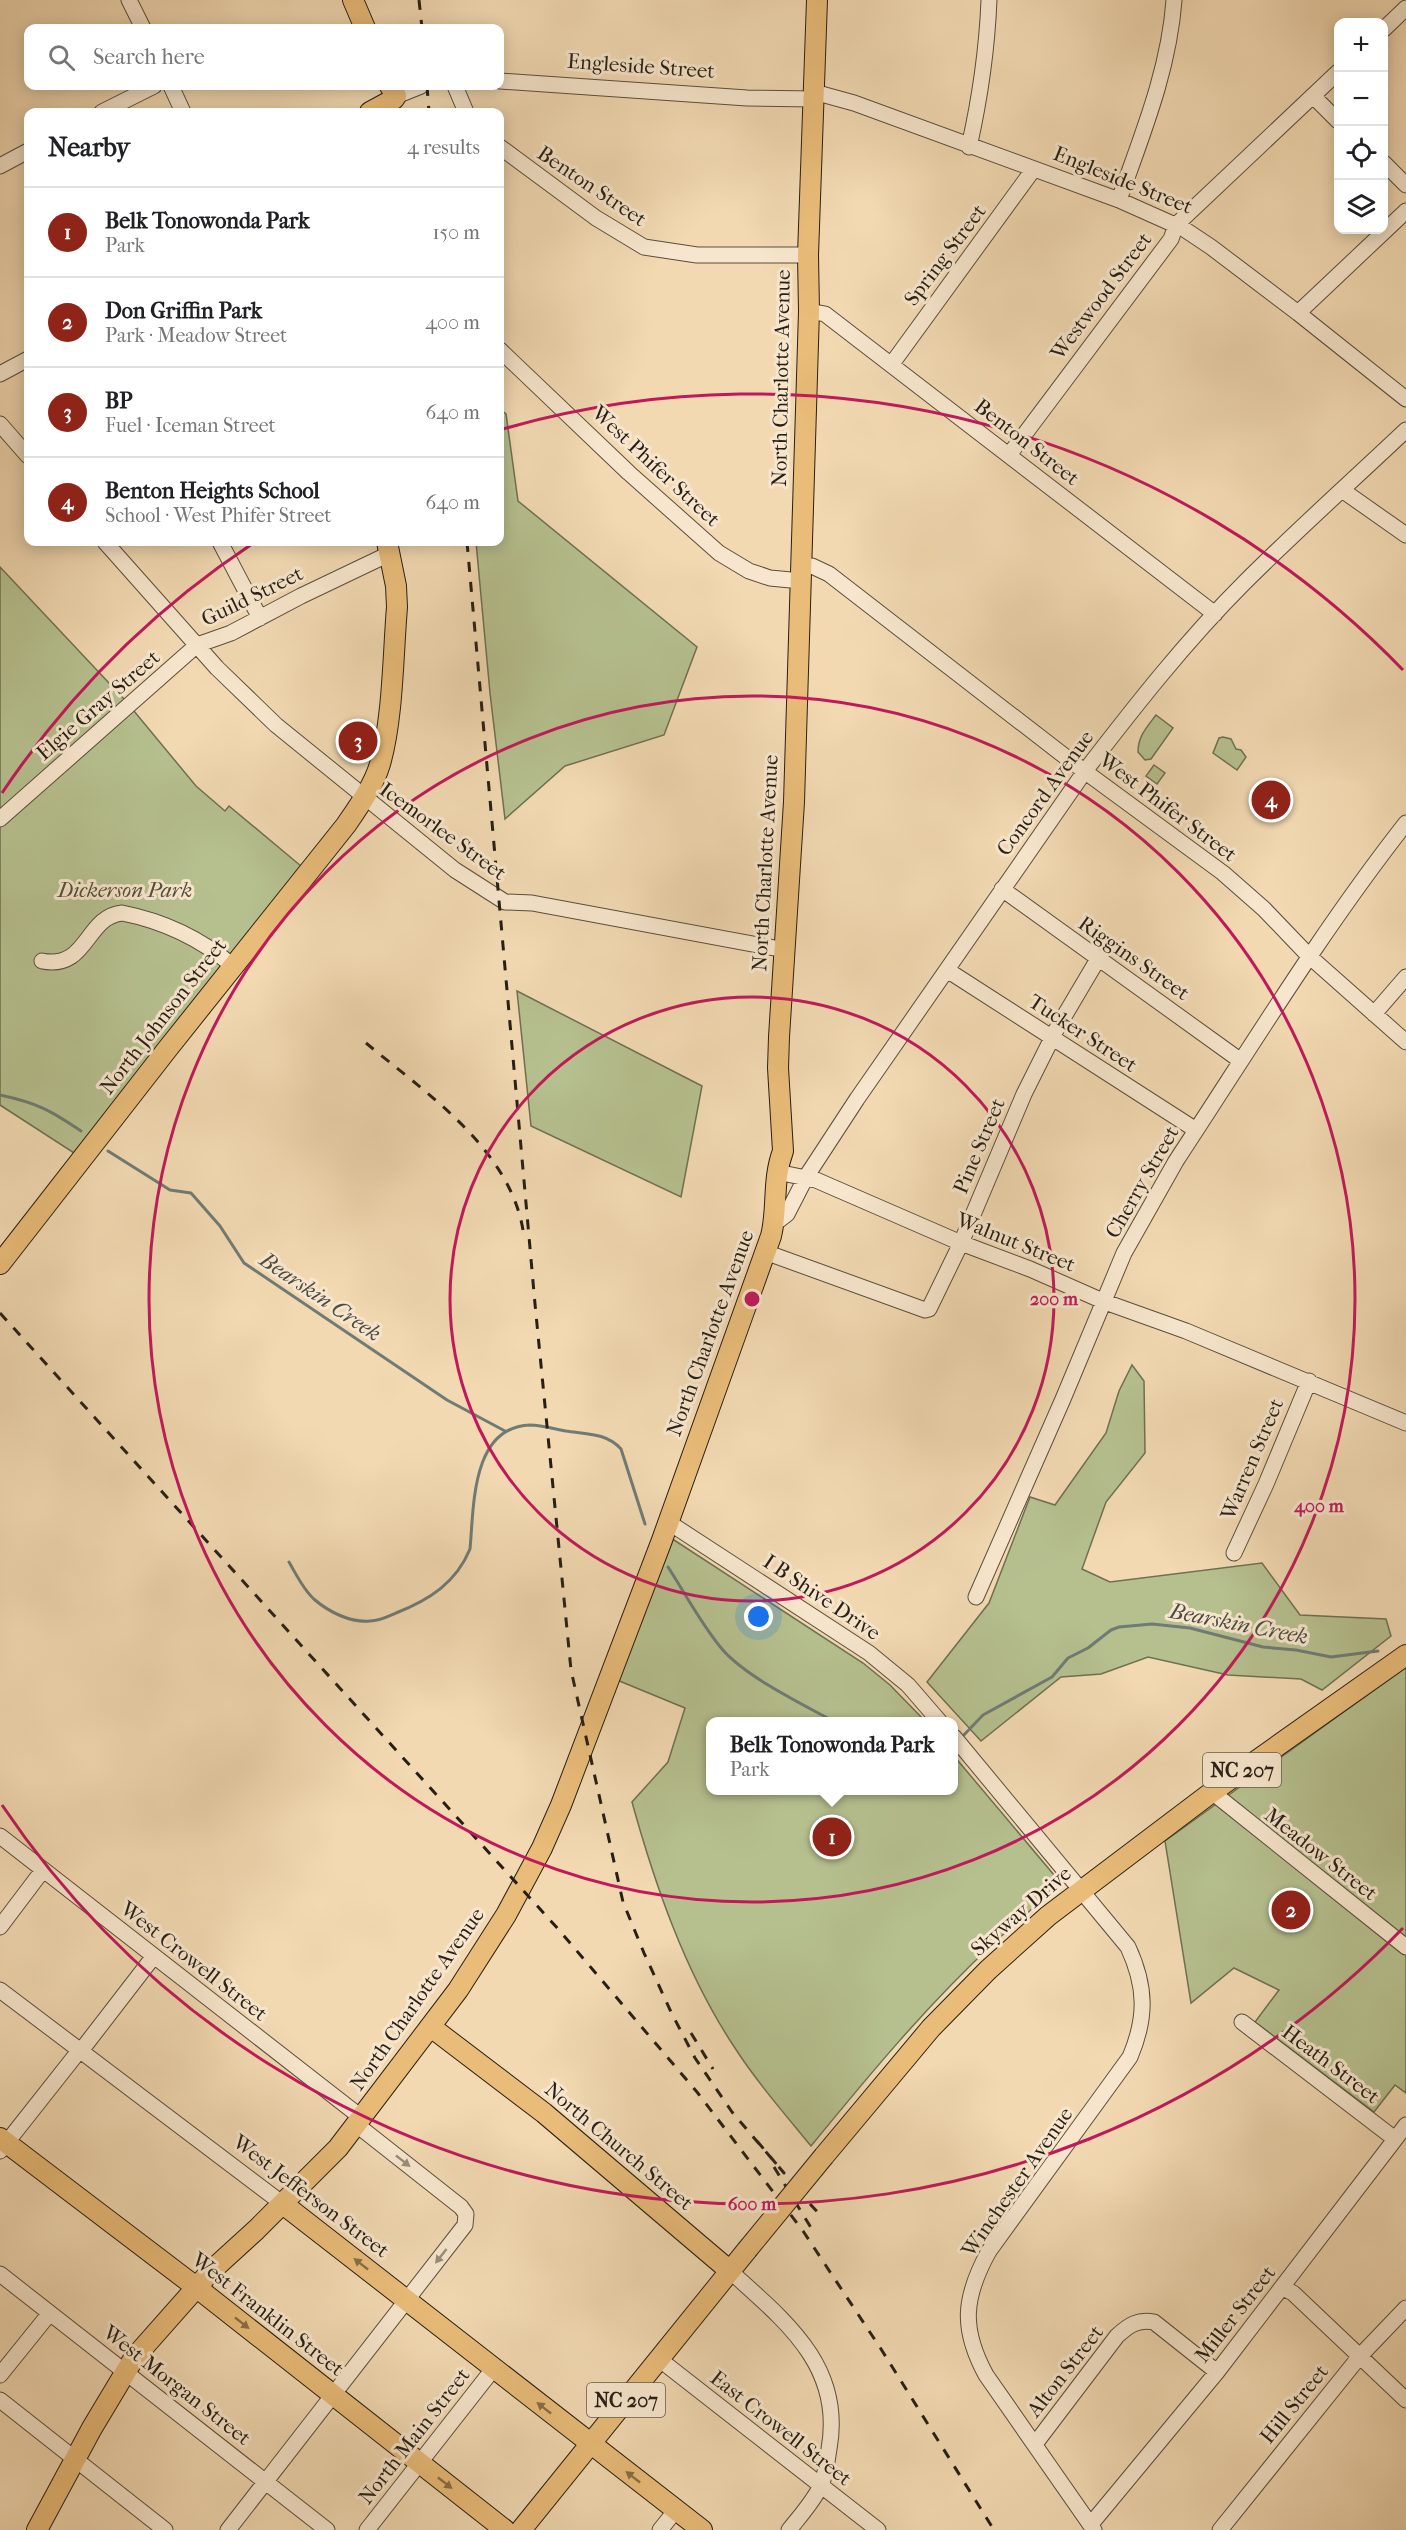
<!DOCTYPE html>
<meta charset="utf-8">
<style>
:root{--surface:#fff;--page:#f2f2f2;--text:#202124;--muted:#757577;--line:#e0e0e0;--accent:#8f2418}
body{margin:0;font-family:"IM FELL French Canon",serif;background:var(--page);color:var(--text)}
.controls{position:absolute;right:18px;top:18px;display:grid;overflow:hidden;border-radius:12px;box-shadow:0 3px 15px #0003}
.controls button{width:54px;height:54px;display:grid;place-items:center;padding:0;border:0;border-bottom:2px solid var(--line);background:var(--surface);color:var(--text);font:30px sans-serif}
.you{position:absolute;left:759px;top:1617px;width:21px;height:21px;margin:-15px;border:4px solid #fff;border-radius:50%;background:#1a73e8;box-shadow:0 0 0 9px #1a73e833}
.badge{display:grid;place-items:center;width:39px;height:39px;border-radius:50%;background:var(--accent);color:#fff;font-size:20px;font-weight:700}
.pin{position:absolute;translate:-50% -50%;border:3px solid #fff;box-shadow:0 2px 6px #0006}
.popup{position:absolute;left:706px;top:1717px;width:252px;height:78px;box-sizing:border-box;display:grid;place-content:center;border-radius:12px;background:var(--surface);filter:drop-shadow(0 2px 4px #0005);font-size:20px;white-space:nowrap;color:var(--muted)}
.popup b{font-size:22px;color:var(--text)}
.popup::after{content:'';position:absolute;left:50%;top:100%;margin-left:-12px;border:12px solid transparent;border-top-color:var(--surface)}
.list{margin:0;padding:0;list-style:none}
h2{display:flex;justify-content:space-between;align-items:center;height:78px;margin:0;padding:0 24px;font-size:26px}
h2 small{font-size:20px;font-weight:400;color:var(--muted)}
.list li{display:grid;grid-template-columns:39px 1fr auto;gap:18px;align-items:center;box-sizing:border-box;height:90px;padding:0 24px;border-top:2px solid var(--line)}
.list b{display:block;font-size:22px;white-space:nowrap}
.list p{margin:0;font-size:20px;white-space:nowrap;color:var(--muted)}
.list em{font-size:20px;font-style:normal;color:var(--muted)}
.icon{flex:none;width:33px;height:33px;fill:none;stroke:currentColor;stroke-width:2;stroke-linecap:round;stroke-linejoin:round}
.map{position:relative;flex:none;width:1406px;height:2530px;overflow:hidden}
.search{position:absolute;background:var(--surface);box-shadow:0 3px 15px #0003;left:24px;top:24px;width:480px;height:66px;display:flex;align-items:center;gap:15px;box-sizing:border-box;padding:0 21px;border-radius:12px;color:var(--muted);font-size:22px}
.panel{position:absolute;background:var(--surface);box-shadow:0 3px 15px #0003;left:24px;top:108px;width:480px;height:438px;border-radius:12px}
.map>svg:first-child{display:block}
.green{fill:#b6c08f;stroke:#6e7052;stroke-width:1.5}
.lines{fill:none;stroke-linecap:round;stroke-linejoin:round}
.stream{stroke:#6f7b76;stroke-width:3}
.minor-casing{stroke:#5a4e3c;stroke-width:17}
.major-casing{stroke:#271f15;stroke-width:22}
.minor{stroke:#f7e6cd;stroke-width:15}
.major{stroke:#e9bc79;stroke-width:20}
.rail{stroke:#271f15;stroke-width:3;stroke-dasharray:10 10;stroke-linecap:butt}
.major-bridge-casing{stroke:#271f15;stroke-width:22;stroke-linecap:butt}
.major-bridge{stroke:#e9bc79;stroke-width:20}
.oneway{fill:#998c7a}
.oneway2{fill:#886e47}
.ring{fill:none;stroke:#c2185b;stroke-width:3}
.labels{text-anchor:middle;stroke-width:6;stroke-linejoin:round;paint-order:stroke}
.shield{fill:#f7e6cd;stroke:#655b4c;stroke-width:1.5}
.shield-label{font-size:20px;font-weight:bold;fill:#271f15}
.street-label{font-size:21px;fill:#271f15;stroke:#f7e6cd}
.park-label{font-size:21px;font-style:italic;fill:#524f3a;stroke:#f7e6cd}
.water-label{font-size:22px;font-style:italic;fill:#4b4d45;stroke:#f7e6cd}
.centre{fill:#c2185b;stroke:#f7e6cd;stroke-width:3}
.ring-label{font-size:18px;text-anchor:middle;font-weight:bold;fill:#c2185b;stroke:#f7e6cd;stroke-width:6;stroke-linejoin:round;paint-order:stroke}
</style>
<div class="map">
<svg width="1406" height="2530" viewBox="0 0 1406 2530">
<rect width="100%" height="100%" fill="#f2d9b2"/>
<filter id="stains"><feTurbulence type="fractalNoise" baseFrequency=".00333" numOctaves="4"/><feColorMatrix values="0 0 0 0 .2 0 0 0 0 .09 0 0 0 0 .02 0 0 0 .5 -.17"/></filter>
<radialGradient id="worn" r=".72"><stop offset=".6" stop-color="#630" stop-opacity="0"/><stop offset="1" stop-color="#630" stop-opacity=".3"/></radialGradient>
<path class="green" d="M 500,409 L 506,414 L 518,501 L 697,647 L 664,735 L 565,766 L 505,819 L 490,693 L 476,542 L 500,542 Z
M 0,567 L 124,699 L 196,786 L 225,811 L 229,806 L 301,866 L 242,945 L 74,1153 L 0,1105 Z
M 1156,715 L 1173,728 L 1151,759 L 1145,760 L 1138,752 C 1138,736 1147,727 1156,715 Z
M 1223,737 L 1231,739 L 1236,749 L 1241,750 L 1246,757 L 1237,770 L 1213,753 L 1219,738 Z
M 1154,765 L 1165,773 L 1157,784 L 1146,776 Z
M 517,991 L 702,1086 L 681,1197 L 531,1126 Z
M 1132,1365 L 1144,1381 L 1145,1453 L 1106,1502 L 1082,1569 L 1110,1582 L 1262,1563 L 1300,1615 L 1386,1619 L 1391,1636 L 1322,1690 L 1301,1679 L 1228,1675 L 1148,1657 L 1101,1674 L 1061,1677 L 981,1741 L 927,1682 L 989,1603 L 1030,1497 L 1055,1505 L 1106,1433 L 1119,1391 Z
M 674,1540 L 863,1663 L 890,1685 L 925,1721 L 710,1722 L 710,1790 L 954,1790 L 954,1756 L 1054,1875 L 1057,1882 C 1056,1890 1005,1932 995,1942 C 927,2005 870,2074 811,2146 C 784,2113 756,2081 733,2045 C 685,1972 655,1885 632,1802 L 668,1762 L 685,1708 L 617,1680 L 670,1541 Z
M 1406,1667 L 1406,2093 L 1395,2085 L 1374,2112 L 1255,2022 L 1279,1990 L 1234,1968 L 1191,2003 L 1165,1841 Z"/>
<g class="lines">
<path class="stream" d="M 0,1095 C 37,1103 50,1110 81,1131
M 108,1151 L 170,1190 L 191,1193 L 220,1226 L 244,1263 L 447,1400 L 505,1431
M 289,1562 C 296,1574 304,1591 315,1600 C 329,1612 351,1623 370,1621 C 379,1621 387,1617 396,1613 C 429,1600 456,1583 470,1549 C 474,1507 471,1427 530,1425 C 541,1425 555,1429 566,1431 C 586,1434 607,1433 621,1449 L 645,1524
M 668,1567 C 685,1593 701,1624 722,1649 C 746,1677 802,1704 835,1722
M 961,1738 L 983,1715 L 1052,1677 L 1068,1658 L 1088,1648 L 1111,1630 L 1119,1627 L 1152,1624 L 1190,1628 L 1263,1647 L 1296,1650 L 1331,1657 L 1378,1651"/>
<defs>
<path id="minor" d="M 129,0 L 143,28
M 1384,29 L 1406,8
M 500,81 L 747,98 L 814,99
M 171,86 L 183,112
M 455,86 L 466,112
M 814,92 L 854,103 L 1119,200 L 1184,229 L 1211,247 L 1298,313 L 1406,399
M 396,96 L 421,86
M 1313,96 L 1338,121
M 102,112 L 154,86
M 500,147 L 596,218 L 644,247 L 697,255 L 808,255
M 969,147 C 980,98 987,51 989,0
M 1384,163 L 1406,185
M 0,166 L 28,151
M 1119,200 C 1142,135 1169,70 1174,0
M 809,311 L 825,314 L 1215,614
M 1298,313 L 1406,211
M 500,350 L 629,473 L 719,553 L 749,571 L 770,578 L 801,581
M 891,365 L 1033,170
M 0,374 L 28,359
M 0,424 L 28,456
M 1009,455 L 1171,239 L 1176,225 L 1338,72
M 1342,490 L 1406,535
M 105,542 L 217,668 L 276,725 L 455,870 L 505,902 L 532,903 L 785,950
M 220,542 L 260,618
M 801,566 L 812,566 L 829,574 L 1076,765 L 1223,873 L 1264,909 L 1309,956 L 1406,1042
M 0,819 L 197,645 L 231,633 L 301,596 L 391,553
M 1002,889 L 1241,1061
M 42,961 C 88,970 85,917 122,913 C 163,921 201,939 233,966
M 947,970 L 1196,1130
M 1374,1014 L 1406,977
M 777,1172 L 816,1180 L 961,1243 L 1030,1269 L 1105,1302 L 1186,1331 L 1406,1423
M 774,1224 L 787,1214 L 806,1177 L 857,1099 L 1085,771 C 1135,706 1186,641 1244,583 C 1296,531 1352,481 1406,430
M 765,1252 L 925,1310 L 929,1309 L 961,1243 L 1024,1094 L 1056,1030 L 1098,959
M 668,1522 L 869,1653 L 908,1685 L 940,1722
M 1234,1553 L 1266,1484 L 1309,1381
M 976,1597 L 1063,1399 L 1124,1253 L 1176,1161 C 1251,1047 1322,930 1406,823
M 954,1737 L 1128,1947 C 1146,1986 1147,2017 1130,2057 L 989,2251 C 963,2298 961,2329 986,2375 L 1094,2530
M 1212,1792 L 1406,1947
M 0,1836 L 362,2118
M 0,1927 L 43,1870
M 0,1990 L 283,2204
M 1242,2022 L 1395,2139
M 80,2052 L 154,1956
M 0,2151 L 79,2051
M 730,2271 C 785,2321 844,2366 829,2449 C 827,2461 826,2474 821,2485 C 814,2501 800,2516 789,2530
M 0,2274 L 327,2530
M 1283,2288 L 1293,2293 L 1406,2400
M 659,2359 L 878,2530
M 0,2375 L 50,2313
M 0,2400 L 165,2530
M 1035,2444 L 1117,2336 C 1129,2325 1138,2319 1154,2322 L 1217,2372
M 1091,2524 L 1217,2372 L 1406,2125
M 228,2530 L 465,2225 L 466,2214 L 461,2207 L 357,2125
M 367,2530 L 494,2368
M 660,2530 L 676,2510
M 1220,2530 L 1360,2356 L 1406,2308"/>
<path id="major" d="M 353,0 L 365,28
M 370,112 L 394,99 L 396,96 L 390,86
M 0,1264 L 169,1047 L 346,825 C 359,806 374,785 380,764 C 393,719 393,655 397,607 L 396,586 L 387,542
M 431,2027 L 544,2113 L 730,2271
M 0,2138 L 196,2287 L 505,2530
M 824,2156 L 931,2028 L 988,1970 L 1048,1916 L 1212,1792 L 1406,1655
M 283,2204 L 702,2530
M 37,2530 L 92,2428 L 134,2358 L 211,2271 L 256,2230 L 338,2148 L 458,1990 L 506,1915 L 542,1848 L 561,1805 L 662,1540 L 771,1236 C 778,1209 772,1180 783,1151 L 778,1068 L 779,1037 L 794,802 L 809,311 L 808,255 L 817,0
M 521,2530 L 747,2250"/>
</defs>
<use href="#minor" class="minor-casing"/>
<use href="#major" class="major-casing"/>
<use href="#minor" class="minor"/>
<use href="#major" class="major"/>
<path class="rail" d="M 419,0 L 422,28
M 427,86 L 429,112
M 467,542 L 535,1304 L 571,1670 L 623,1902 L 644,1953 L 671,2012 L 695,2058 L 732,2112 L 784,2173 L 757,2141
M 366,1043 C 426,1093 509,1148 523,1230
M 0,1313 L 559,1930 L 697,2092 L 803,2231 L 881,2349 L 994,2530
M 691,2033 L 713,2069
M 774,2167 L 813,2231
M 810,2204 L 823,2218"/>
<defs>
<path id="major-bridge" d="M 747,2250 L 824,2156"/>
</defs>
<use href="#major-bridge" class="major-bridge-casing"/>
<use href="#major-bridge" class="major-bridge"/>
</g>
<defs><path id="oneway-solid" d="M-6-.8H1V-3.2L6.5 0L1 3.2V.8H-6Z" transform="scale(1.5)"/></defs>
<g class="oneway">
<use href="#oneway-solid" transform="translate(403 2161) rotate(38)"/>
<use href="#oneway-solid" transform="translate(441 2256) rotate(128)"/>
</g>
<g class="oneway2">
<use href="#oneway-solid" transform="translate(361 2264) rotate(-142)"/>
<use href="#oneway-solid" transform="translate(242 2323) rotate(38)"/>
<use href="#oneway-solid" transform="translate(544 2408) rotate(-142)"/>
<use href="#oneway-solid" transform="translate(633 2477) rotate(-142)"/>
<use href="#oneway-solid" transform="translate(445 2483) rotate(38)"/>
</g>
<g class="ring">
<circle cx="752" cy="1299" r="302"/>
<circle cx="752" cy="1299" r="603"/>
<path d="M1403 1928A905 905 0 0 1 2 1805M2 793A905 905 0 0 1 252 544M503 429A905 905 0 0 1 1403 670"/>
</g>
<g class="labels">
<g class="shield">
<rect x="1203" y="1753" width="78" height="34" rx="4.5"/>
<rect x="587" y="2383" width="78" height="34" rx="4.5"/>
</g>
<g class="shield-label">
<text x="1242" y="1777">NC 207</text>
<text x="626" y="2407">NC 207</text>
</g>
<g class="street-label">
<text transform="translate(641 66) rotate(4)" y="7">Engleside Street</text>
<text transform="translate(1123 180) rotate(22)" y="7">Engleside Street</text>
<text transform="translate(592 186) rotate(34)" y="7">Benton Street</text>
<text transform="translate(945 255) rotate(-53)" y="7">Spring Street</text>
<text transform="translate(1101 296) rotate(-53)" y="7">Westwood Street</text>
<text transform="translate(781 378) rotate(-89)" y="7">North Charlotte Avenue</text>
<text transform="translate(1027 442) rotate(38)" y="7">Benton Street</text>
<text transform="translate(656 466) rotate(43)" y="7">West Phifer Street</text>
<text transform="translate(252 596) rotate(-26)" y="7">Guild Street</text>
<text transform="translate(98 705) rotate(-41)" y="7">Elgie Gray Street</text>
<text transform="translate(1045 793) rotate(-54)" y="7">Concord Avenue</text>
<text transform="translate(1168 807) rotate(37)" y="7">West Phifer Street</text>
<text transform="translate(443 831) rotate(36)" y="7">Icemorlee Street</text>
<text transform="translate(765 863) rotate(-87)" y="7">North Charlotte Avenue</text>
<text transform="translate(1134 958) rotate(35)" y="7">Riggins Street</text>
<text transform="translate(163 1016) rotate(-52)" y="7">North Johnson Street</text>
<text transform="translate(1083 1033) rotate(33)" y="7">Tucker Street</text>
<text transform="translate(979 1146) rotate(-67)" y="7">Pine Street</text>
<text transform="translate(1142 1182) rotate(-60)" y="7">Cherry Street</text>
<text transform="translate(1016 1242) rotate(22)" y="7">Walnut Street</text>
<text transform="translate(710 1333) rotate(-70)" y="7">North Charlotte Avenue</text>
<text transform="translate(1252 1459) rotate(-67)" y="7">Warren Street</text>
<text transform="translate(822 1597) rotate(34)" y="7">I B Shive Drive</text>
<text transform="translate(1321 1854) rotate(38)" y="7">Meadow Street</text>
<text transform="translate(1021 1911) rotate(-41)" y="7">Skyway Drive</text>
<text transform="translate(194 1961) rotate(38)" y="7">West Crowell Street</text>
<text transform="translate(417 1999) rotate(-55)" y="7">North Charlotte Avenue</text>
<text transform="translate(1331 2064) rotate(37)" y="7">Heath Street</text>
<text transform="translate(619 2146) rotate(40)" y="7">North Church Street</text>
<text transform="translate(1017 2182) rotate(-55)" y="7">Winchester Avenue</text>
<text transform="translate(311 2196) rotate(37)" y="7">West Jefferson Street</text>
<text transform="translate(268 2314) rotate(38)" y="7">West Franklin Street</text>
<text transform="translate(1235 2314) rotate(-52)" y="7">Miller Street</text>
<text transform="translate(1065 2371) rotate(-52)" y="7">Alton Street</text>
<text transform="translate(177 2385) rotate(38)" y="7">West Morgan Street</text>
<text transform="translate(1294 2404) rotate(-51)" y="7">Hill Street</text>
<text transform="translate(781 2428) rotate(38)" y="7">East Crowell Street</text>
<text transform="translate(414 2436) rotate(-52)" y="7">North Main Street</text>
</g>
<g class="park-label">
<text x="125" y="897">Dickerson Park</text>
</g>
<g class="water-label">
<text transform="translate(321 1296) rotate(34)" y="8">Bearskin Creek</text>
<text transform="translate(1239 1623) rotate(11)" y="8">Bearskin Creek</text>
</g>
</g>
<circle cx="752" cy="1299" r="9" class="centre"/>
<g class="ring-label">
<text x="1054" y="1305">200 m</text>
<text x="1319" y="1512">400 m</text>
<text x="752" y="2210">600 m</text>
</g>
<rect width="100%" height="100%" filter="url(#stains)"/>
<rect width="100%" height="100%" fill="url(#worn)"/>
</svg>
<div class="controls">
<button>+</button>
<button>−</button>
<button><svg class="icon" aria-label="locate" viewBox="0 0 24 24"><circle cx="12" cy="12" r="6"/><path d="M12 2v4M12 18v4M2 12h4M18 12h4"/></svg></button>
<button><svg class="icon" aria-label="layers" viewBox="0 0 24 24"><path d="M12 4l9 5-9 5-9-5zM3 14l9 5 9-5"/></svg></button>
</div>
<div class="you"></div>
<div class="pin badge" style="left:832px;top:1837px">1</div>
<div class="popup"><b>Belk Tonowonda Park</b>Park</div>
<div class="pin badge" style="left:1291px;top:1910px">2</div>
<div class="pin badge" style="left:358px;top:741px">3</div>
<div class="pin badge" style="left:1271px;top:800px">4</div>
<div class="search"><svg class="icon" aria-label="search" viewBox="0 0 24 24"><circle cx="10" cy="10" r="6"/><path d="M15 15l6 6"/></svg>Search here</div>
<section class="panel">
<h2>Nearby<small>4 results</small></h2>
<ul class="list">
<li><span class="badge">1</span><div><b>Belk Tonowonda Park</b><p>Park</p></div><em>150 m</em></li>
<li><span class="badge">2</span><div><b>Don Griffin Park</b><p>Park · Meadow Street</p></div><em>400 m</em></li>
<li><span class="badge">3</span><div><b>BP</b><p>Fuel · Iceman Street</p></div><em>640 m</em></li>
<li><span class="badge">4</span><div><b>Benton Heights School</b><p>School · West Phifer Street</p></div><em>640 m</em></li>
</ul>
</section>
</div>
